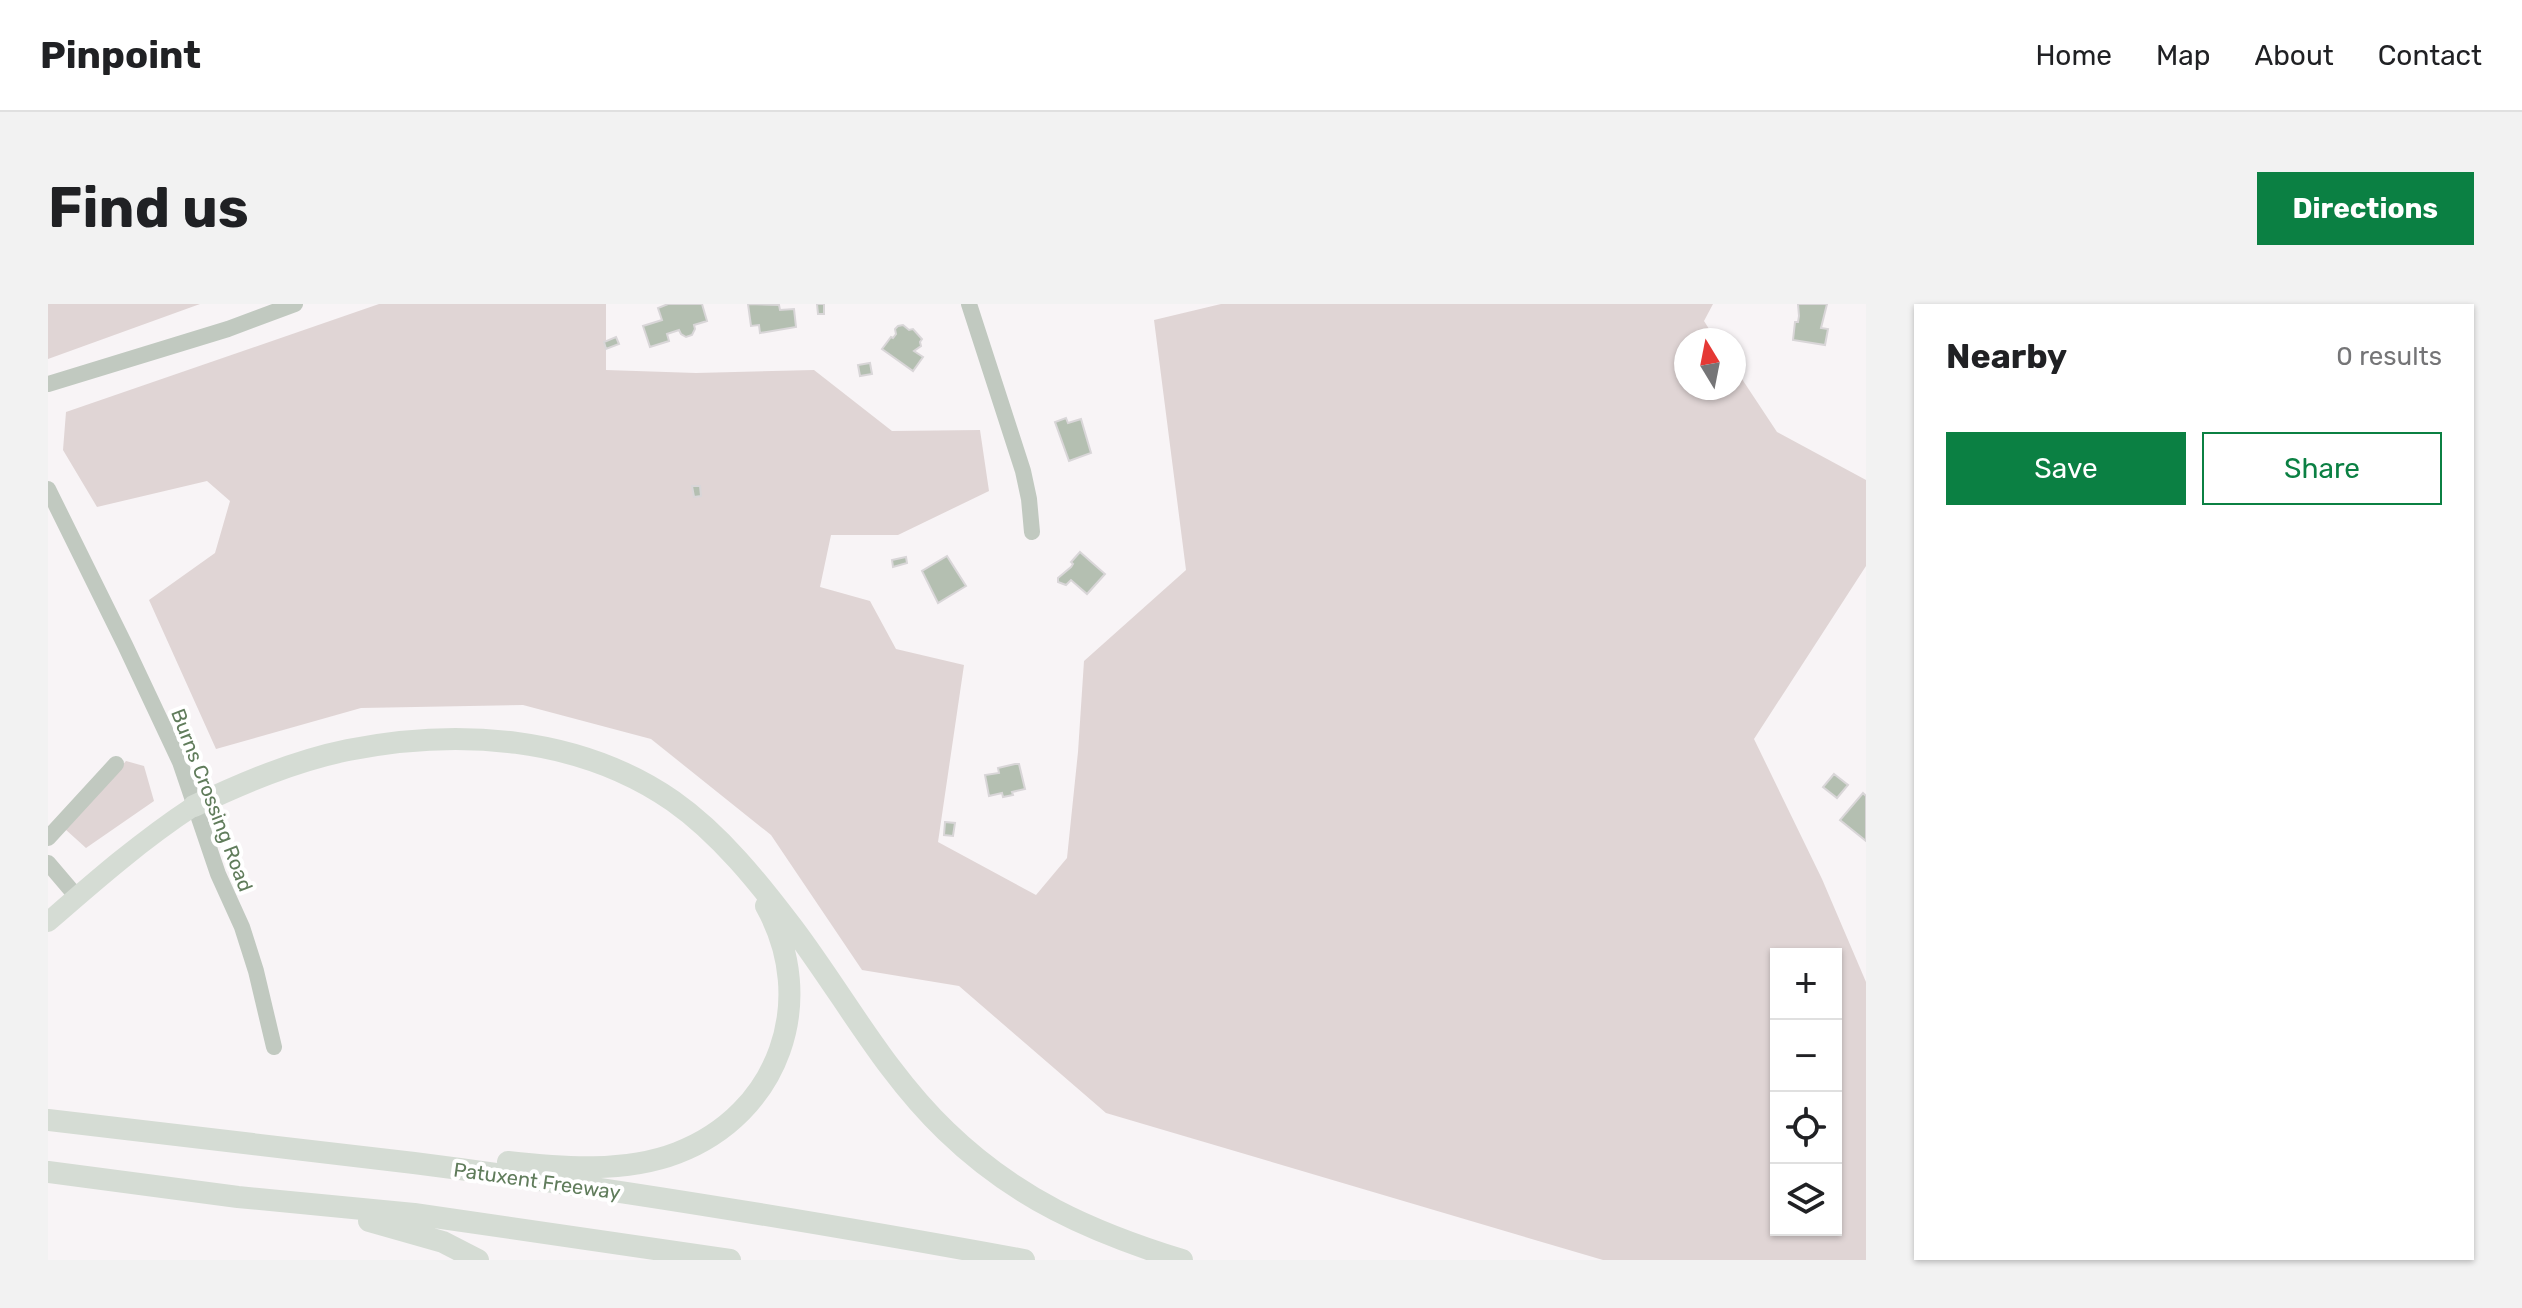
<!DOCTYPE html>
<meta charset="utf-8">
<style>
:root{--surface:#fff;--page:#f2f2f2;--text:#202124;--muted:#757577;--line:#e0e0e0;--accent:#0b8043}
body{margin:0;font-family:Rubik,sans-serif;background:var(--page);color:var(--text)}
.controls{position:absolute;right:24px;bottom:24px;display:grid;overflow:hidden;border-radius:0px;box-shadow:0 2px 6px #0004}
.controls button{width:72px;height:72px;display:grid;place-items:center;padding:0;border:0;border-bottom:2px solid var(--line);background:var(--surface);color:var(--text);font:40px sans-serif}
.compass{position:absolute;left:1626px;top:24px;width:72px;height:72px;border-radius:50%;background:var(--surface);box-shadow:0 2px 6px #0004;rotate:350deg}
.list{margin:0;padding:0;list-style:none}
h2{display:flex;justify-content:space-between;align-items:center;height:104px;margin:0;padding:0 32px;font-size:34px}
h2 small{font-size:26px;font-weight:400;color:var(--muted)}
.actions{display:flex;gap:16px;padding:24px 32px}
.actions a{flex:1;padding:18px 0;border:2px solid var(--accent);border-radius:0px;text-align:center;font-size:28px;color:var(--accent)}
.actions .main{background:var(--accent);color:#fff}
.icon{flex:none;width:44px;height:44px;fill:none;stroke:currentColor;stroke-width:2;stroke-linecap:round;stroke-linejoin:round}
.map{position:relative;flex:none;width:1818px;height:956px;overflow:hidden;border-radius:0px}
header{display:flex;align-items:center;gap:48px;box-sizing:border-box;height:112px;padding:0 40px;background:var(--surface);border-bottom:2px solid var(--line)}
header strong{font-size:38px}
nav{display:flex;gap:44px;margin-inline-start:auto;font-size:28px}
.intro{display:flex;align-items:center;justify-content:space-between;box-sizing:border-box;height:192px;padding:0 48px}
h1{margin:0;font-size:56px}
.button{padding:20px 36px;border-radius:0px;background:var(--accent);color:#fff;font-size:28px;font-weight:700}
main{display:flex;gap:48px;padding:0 48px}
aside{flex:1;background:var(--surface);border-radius:0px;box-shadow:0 2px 6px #0004}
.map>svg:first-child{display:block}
.green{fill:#e0d5d5;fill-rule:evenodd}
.building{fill:#b4bfb1;stroke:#d9d6d8;stroke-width:2}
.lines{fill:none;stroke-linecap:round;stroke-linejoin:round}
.minor{stroke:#c1c9c0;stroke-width:16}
.major{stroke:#d5dcd4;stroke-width:20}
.highway{stroke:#d5dcd4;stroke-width:22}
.labels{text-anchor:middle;stroke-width:8;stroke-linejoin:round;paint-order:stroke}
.street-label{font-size:20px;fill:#607c5b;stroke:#fff}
</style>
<header>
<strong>Pinpoint</strong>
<nav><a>Home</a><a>Map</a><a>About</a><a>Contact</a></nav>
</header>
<div class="intro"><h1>Find us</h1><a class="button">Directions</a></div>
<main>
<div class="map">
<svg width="1818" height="956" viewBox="0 0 1818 956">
<rect width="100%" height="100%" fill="#f8f4f6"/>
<path class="green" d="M 0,0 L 152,0 L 0,55 Z
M 331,0 L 558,0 L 558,66 L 648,69 L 766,66 L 844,127 L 932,126 L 941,187 L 850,231 L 783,231 L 772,283 L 822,297 L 848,345 L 916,361 L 890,538 L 988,591 L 1019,554 L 1030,448 L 1036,357 L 1138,266 L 1106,16 L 1173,0 L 1665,0 L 1656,17 L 1668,36 L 1638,36 L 1638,84 L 1686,84 L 1686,63 L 1729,128 L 1818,176 L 1818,262 L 1706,435 L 1774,575 L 1818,678 L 1818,956 L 1555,956 L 1058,809 L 911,682 L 814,666 L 723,531 L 603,435 L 475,401 L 313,404 L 168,445 L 101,296 L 167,249 L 182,197 L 159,177 L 49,203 L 15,146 L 18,108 ZM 1728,650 L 1788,650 L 1788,926 L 1728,926 Z
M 78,457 L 96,462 L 106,497 L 38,544 L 17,525 Z"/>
<path class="building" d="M 654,0 L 659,17 L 646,21 L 647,25 L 644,31 L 638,33 L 633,30 L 631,26 L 619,30 L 621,37 L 602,43 L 595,22 L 614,16 L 610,4 L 620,0 Z
M 700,0 L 731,1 L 732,6 L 746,5 L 748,23 L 712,29 L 711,21 L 703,22 Z
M 769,0 L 776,0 L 776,10 L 770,10 Z
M 1750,0 L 1779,0 L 1773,24 L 1780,25 L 1777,41 L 1745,36 L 1747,18 L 1750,18 L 1751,12 Z
M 855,21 L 861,26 L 865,25 L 874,35 L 872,38 L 873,42 L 866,47 L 875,53 L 865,67 L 834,45 L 843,33 L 845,34 L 848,30 L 847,25 L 850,22 Z
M 568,33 L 571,40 L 558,45 L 556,38 Z
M 822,59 L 824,70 L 812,72 L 810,61 Z
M 1018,114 L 1020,119 L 1033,115 L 1043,149 L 1021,157 L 1007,118 Z
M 644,182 L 652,182 L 653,192 L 646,193 Z
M 1032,248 L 1057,270 L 1039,290 L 1023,276 L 1018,281 L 1010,278 L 1010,274 L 1023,263 L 1025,260 L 1023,258 Z
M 899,252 L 918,282 L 890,299 L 874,267 Z
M 858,253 L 859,259 L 845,263 L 844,256 Z
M 967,460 L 971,460 L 977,485 L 964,488 L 965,491 L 955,493 L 954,489 L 941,492 L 937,471 L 951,469 L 950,464 Z
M 1786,470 L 1800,481 L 1789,494 L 1775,483 Z
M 1815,489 L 1818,492 L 1818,537 L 1792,516 Z
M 897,518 L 907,519 L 905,532 L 896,531 Z"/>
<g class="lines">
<path class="minor" d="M 921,0 L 975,167 L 981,195 L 984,228
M 0,80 L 180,25 L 247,0
M 0,185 L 77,341 L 132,458 L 170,570 L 194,623 L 208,667 L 226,743
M 0,534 L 68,460
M 0,559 L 29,593"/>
<path class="major" d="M 0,618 C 47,577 94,536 146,502"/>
<path class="highway" d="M 146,502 C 195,479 246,457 300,446 C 410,424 531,432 625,497 C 672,530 711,579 745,624 C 796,692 837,769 898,827 C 967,894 1043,928 1134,956
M 0,816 C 122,830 244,844 366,859 C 570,885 773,919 976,956
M 460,858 C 514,864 577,869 629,849 C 731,810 771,697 718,602
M 0,868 L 190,893 L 366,910 L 682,956
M 321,917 L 395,938 L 430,956"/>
</g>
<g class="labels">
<g class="street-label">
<text transform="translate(164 496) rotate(69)" y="7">Burns Crossing Road</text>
<text transform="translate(489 877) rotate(8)" y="7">Patuxent Freeway</text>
</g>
</g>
</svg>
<div class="controls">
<button>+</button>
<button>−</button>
<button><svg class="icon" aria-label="locate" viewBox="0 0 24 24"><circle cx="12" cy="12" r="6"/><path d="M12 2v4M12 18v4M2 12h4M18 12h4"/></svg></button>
<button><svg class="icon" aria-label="layers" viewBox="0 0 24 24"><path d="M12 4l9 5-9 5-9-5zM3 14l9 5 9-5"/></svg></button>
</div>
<svg class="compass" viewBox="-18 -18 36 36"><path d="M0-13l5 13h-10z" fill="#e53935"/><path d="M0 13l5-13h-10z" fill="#757577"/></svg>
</div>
<aside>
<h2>Nearby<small>0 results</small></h2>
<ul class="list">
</ul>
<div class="actions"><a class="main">Save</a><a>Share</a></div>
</aside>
</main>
